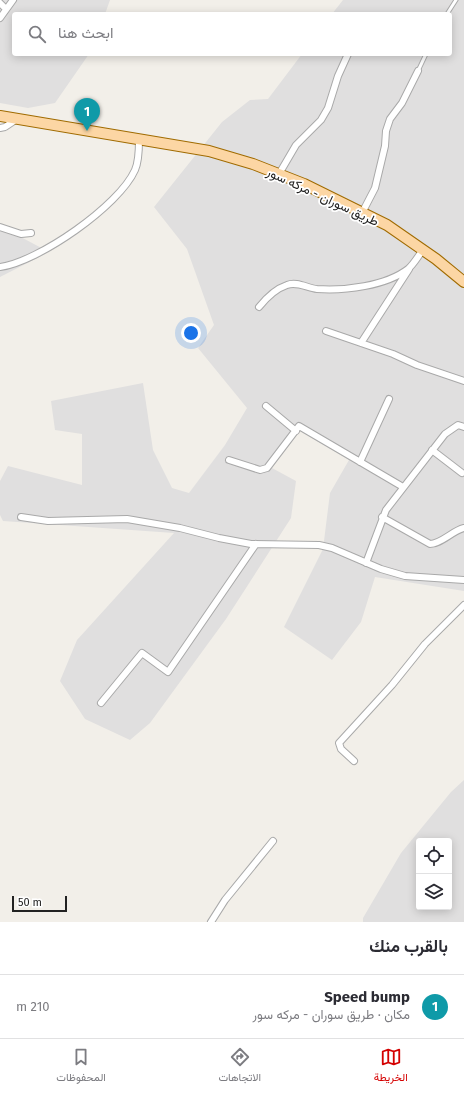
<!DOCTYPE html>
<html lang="ar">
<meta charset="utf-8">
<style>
:root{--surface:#fff;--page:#f7f7f7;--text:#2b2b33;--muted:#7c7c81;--line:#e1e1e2;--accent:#d40000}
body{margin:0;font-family:"Fira Sans",Vazirmatn,sans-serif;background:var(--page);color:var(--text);direction:rtl}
.controls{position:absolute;right:12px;bottom:12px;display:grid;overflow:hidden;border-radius:4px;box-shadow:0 2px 10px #0003}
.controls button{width:36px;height:36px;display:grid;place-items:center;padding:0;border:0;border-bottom:1px solid var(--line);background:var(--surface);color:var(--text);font:20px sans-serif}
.scale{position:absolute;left:12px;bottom:10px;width:55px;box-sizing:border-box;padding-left:4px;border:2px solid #222;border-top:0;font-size:11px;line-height:14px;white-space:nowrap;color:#222;-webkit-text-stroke:3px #fff;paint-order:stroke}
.you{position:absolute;left:191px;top:333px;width:14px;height:14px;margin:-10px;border:3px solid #fff;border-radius:50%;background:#1a73e8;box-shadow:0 0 0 6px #1a73e833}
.badge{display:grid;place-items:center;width:26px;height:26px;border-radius:50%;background:var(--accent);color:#fff;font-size:13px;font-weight:700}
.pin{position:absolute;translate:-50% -33px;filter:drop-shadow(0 1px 2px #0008)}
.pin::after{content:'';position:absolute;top:21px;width:14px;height:12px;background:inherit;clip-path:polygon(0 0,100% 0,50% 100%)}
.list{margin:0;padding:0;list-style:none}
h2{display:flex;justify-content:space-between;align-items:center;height:52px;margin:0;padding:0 16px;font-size:17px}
h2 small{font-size:13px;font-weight:400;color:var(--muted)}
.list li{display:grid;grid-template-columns:26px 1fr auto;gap:12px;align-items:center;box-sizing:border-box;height:64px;padding:0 16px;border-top:1px solid var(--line)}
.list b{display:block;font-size:15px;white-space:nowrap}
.list p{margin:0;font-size:13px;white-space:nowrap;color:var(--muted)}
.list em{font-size:13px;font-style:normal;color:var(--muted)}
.icon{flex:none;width:22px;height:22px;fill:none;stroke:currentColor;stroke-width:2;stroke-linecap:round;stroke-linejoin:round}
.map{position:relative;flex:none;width:464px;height:922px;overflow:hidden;direction:ltr}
.search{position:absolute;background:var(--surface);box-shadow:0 2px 10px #0003;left:12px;right:12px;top:12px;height:44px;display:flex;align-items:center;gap:10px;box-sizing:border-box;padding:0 14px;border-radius:4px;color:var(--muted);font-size:15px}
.sheet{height:116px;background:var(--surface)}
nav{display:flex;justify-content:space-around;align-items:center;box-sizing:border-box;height:56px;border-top:1px solid var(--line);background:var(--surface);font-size:11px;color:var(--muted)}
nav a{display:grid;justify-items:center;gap:2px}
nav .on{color:var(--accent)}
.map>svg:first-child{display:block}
.residential{fill:#e0dfdf;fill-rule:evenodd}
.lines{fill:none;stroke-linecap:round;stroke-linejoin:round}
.lane-casing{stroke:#a9a9a9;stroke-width:5}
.street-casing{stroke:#a9a9a9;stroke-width:8}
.primary-casing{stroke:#a06b00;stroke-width:12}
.lane{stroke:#fff;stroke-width:3}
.street{stroke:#fff;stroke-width:6}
.primary{stroke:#fcd6a4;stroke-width:10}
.labels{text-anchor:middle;stroke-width:3.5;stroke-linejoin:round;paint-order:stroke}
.street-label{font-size:13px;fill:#222;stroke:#fff}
</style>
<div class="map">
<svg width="464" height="922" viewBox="0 0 464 922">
<rect width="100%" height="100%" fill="#f2efe9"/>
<path class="residential" d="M 0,0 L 110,0 L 105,14 L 14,14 L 14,54 L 89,54 L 55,103 L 28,108 L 0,103 Z
M 343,0 L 464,0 L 464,591 L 375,577 L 361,622 L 332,660 L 284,627 L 323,549 L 330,493 L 349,460 L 300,431 L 272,468 L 296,481 L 291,518 L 226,619 L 150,723 L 130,740 L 85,719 L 60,681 L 77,640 L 174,533 L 3,521 L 0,515 L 0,481 L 8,466 L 82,485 L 82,434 L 55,430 L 51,401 L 143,383 L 153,450 L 172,488 L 189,493 L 225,445 L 247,408 L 198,348 L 214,325 L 187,249 L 154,207 L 222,122 L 250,100 L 268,99 L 302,54 L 450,54 L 450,14 L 332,14 Z
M 0,226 L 49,252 L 0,277 Z
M 464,780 L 464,922 L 363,922 L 363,918 L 401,853 L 451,792 ZM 419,841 L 449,841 L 449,907 L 419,907 Z"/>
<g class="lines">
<defs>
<path id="lane" d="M 447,14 L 456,0
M 418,71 L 426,54"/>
<path id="street" d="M 0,3 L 6,9
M 0,18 L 13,0
M 0,128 L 5,127 L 17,119
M 279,174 L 296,145 L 321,120 L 328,108 L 338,76 L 348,54
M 362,213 L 375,188 L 385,146 L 386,131 L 390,119 L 402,103 L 418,71
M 0,227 L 21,234 L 31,233
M 0,267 C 38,262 119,206 135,170 C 139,161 139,150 139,140
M 259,307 C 267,297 275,289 287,285 C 297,281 307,288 317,289 C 344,291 386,286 408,269 C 414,264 418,256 423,250
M 326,331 L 393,354 L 417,365 L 464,381
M 361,343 L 409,269
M 266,406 L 296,431
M 432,450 L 462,473
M 229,460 L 260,470 L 267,468 L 299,426 L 403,487
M 360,462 L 389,399
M 21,517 L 48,521 L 127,519 L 180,528 L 219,538 L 251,544 L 319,545 L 332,548 L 381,569 L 405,576 L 464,580
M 382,517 L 430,544 C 441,544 452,531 464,528
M 366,563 L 386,510 L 445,434 L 458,425 L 464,427
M 101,703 L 142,653 L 168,672 L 256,544
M 354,761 L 341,749 L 339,743 L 392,685 L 425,644 L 464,605
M 211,922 L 225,900 L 273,841"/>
<path id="primary" d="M 0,116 L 209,151 L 253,164 L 304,184 L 387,225 L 436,259 L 464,282"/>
</defs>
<use href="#lane" class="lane-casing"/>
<use href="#street" class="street-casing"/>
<use href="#primary" class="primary-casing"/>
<use href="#lane" class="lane"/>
<use href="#street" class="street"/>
<use href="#primary" class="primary"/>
</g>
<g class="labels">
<g class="street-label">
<text transform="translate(323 196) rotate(25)" y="5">طريق سوران - مركه سور</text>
</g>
</g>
</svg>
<div class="controls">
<button><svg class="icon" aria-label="locate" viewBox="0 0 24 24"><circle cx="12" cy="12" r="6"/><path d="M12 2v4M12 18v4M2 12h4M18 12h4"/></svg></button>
<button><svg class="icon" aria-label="layers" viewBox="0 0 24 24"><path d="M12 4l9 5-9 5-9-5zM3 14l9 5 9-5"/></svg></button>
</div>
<div class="scale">50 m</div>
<div class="you"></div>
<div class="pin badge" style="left:87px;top:131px;background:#0f9aa8">1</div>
<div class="search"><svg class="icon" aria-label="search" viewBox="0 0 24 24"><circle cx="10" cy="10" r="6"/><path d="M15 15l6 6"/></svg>ابحث هنا</div>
</div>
<section class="sheet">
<h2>بالقرب منك<small></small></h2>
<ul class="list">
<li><span class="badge" style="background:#0f9aa8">1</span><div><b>Speed bump</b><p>مكان · طريق سوران - مركه سور</p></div><em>210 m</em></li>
</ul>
</section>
<nav>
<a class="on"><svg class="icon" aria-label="map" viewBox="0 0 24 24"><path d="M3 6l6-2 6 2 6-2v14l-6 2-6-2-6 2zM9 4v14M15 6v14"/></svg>الخريطة</a>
<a><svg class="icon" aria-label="directions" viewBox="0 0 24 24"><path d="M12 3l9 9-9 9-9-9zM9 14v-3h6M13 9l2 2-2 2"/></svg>الاتجاهات</a>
<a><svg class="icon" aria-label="saved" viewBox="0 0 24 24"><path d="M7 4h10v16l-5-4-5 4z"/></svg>المحفوظات</a>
</nav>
